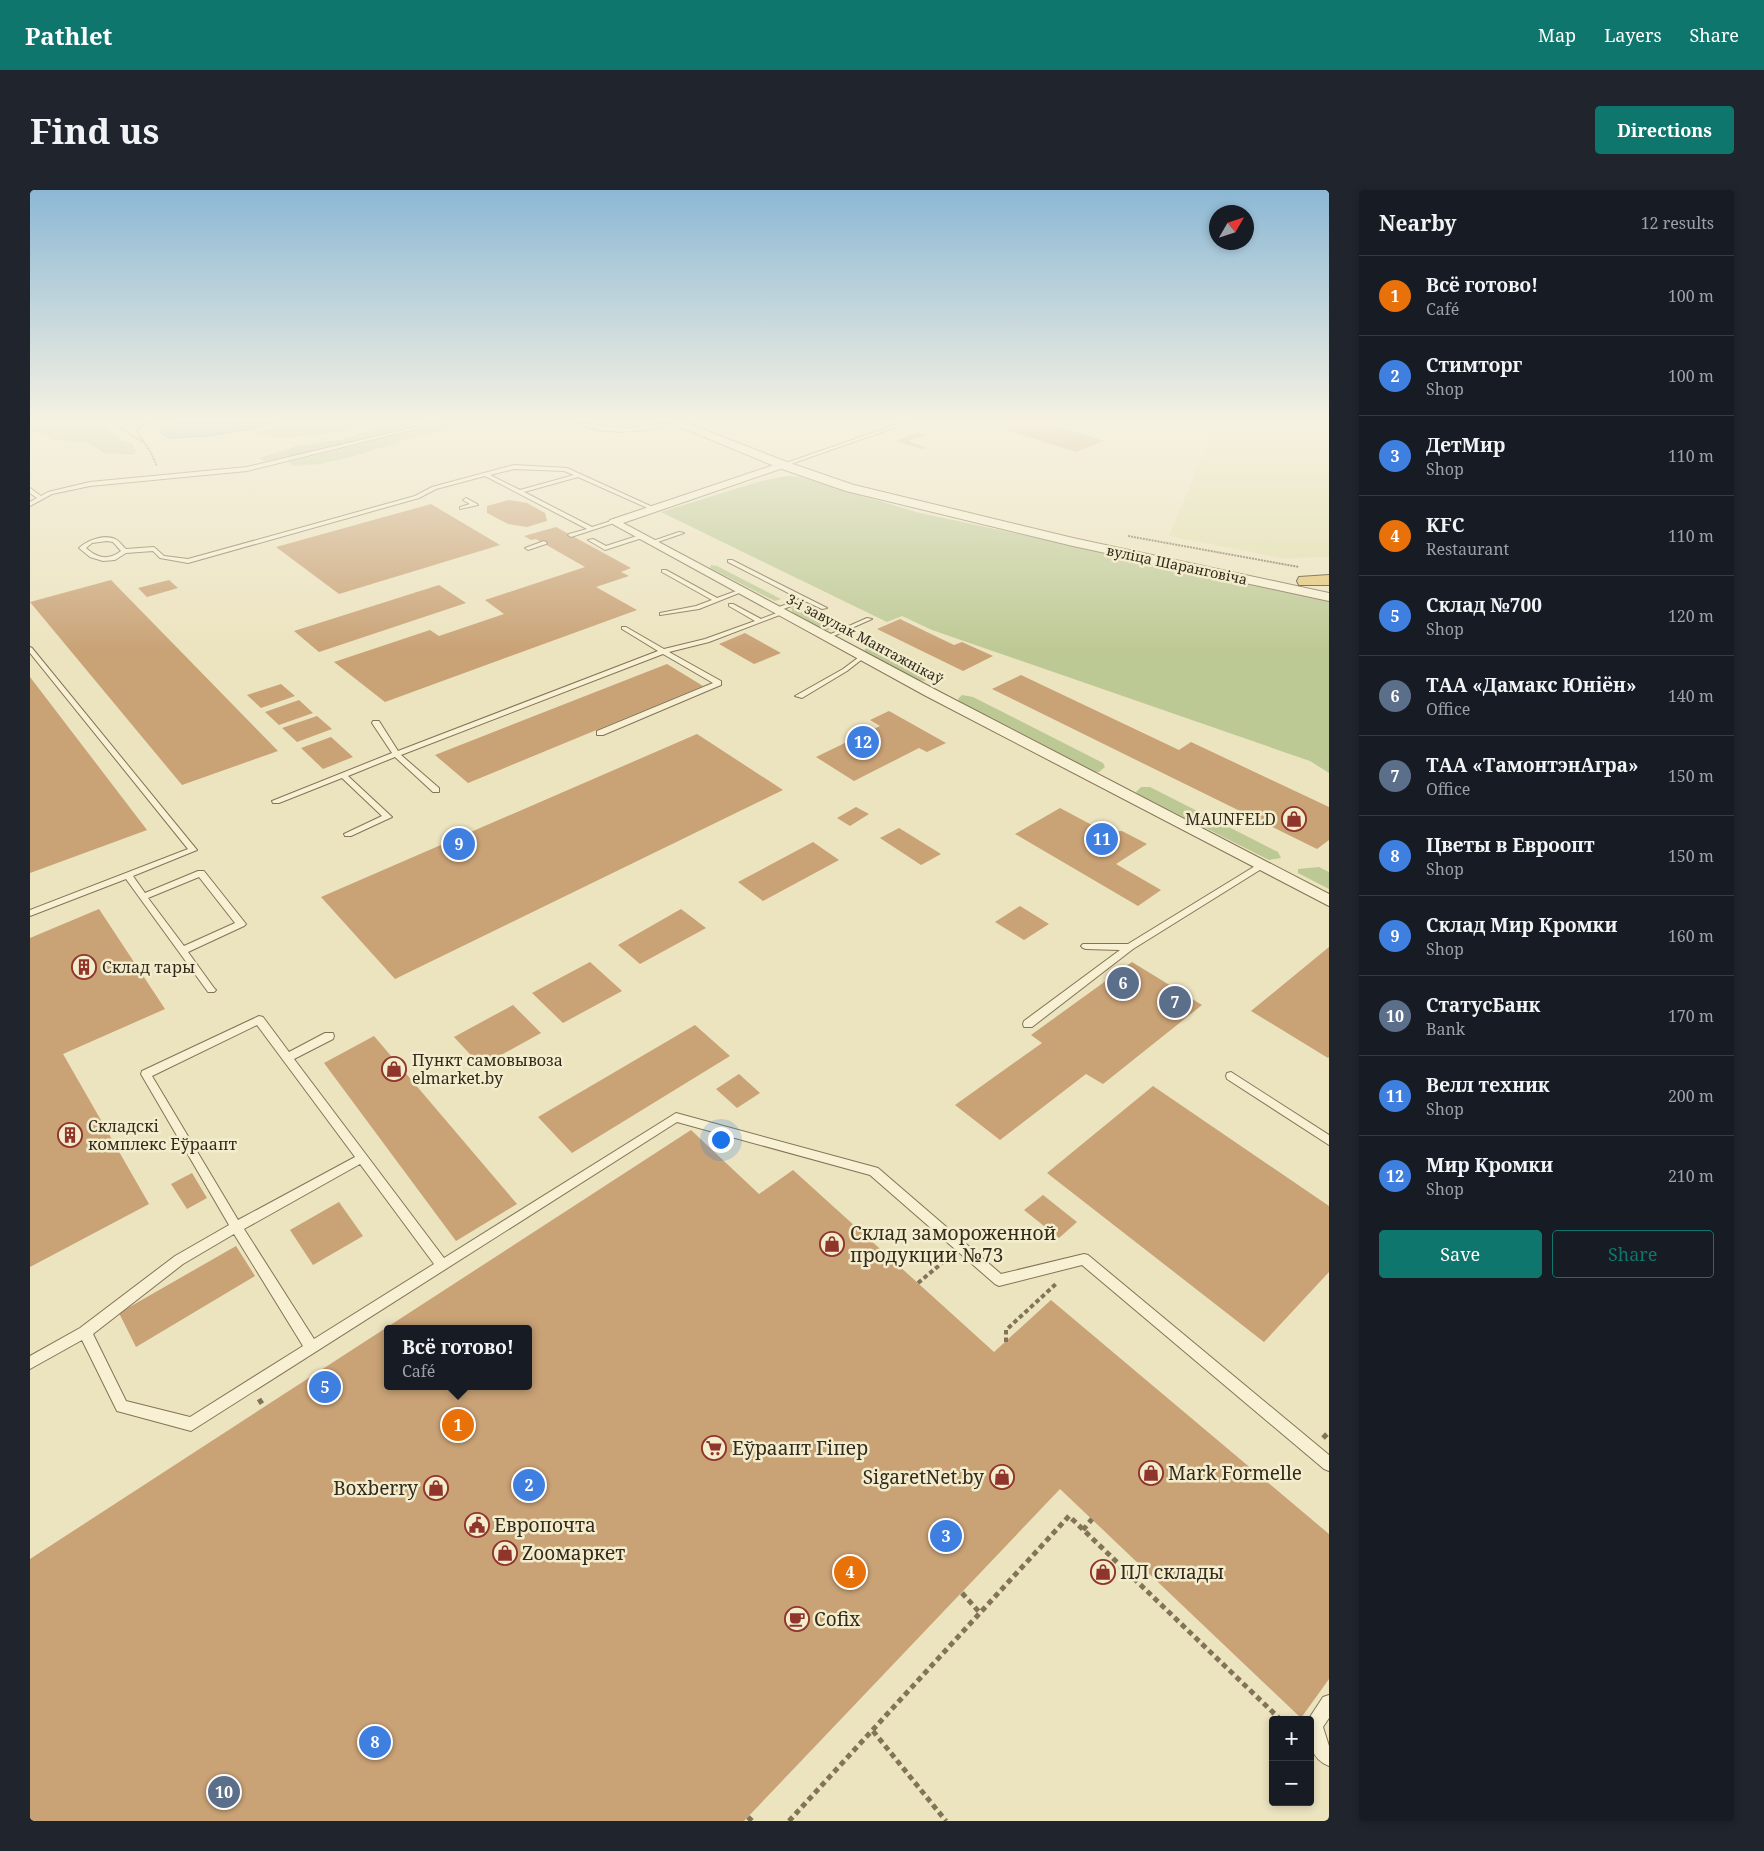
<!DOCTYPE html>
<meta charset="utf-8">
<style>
:root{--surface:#171b24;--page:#20242c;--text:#f1f3f6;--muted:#9ea1a6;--line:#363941;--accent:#0f766e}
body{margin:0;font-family:"Noto Serif",serif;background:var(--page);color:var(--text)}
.controls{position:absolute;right:15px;bottom:15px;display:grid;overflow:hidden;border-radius:5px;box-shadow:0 2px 8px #0003}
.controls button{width:45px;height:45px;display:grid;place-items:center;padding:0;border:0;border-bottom:1px solid var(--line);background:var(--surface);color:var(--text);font:25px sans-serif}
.compass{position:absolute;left:1179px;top:15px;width:45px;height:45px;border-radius:50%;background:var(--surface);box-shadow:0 2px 8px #0003;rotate:51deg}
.you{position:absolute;left:690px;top:949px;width:18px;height:18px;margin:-12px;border:4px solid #fff;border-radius:50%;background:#1a73e8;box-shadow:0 0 0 8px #1a73e833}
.badge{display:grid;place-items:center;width:32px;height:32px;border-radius:50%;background:var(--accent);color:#fff;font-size:16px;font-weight:700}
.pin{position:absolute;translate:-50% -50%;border:2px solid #fff;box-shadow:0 1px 5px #0006}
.popup{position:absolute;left:354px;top:1135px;width:148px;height:65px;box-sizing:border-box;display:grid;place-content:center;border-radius:5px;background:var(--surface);filter:drop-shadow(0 1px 4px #0005);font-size:16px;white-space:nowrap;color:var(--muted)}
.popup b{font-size:19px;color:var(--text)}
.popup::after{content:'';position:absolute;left:50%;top:100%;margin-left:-10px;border:10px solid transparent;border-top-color:var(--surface)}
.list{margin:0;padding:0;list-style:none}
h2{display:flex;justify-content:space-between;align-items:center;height:65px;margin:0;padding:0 20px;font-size:21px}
h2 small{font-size:16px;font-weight:400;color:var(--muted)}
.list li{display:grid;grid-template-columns:32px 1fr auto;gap:15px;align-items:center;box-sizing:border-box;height:80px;padding:0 20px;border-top:1px solid var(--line)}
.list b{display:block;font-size:19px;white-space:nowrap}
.list p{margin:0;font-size:16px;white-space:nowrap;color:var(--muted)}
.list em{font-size:16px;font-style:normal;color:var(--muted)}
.actions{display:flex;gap:10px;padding:15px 20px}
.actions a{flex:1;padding:11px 0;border:1px solid var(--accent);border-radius:5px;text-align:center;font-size:18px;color:var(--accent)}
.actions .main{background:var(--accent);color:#fff}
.map{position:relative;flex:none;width:1299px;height:1631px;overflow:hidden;border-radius:5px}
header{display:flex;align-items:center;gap:30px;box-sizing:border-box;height:70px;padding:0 25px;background:var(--accent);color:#fff}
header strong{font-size:24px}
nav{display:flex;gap:28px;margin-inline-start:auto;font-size:18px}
.intro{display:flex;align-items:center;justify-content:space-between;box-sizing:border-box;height:120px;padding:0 30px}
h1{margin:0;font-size:35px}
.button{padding:12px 22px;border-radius:5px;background:var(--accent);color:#fff;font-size:18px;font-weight:700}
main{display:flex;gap:30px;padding:0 30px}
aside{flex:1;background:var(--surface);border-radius:5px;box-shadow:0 2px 8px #0003}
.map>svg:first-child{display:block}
.farmland{fill:#e1dead}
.green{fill:#bdc994}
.water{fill:#a2beb9;stroke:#6a8b86}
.building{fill:#c9a276;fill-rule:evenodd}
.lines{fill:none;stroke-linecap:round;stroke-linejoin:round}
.service-casing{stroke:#837458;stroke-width:2}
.minor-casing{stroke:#837458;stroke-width:2}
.tertiary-casing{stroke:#837458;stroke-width:2}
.trunk-casing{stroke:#51422d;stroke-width:2}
.path-far2{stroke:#837458;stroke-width:2;stroke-dasharray:2 1;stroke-linecap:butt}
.path-far1{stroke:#837458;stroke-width:4;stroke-dasharray:4.5 3;stroke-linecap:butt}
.path{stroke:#837458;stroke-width:5;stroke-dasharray:5.5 4;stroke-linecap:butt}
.service{fill:#f7f0d2;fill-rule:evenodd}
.minor{fill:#f7f0d2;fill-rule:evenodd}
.tertiary{fill:#f7f0d2;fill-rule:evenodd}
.trunk{fill:#e4c574;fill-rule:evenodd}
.labels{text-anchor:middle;stroke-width:5;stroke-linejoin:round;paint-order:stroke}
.far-street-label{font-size:14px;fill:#332a1c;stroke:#f3edce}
.poi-label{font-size:16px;fill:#332a1c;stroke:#f3edce;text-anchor:start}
.near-poi-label{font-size:19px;fill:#332a1c;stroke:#f3edce;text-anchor:start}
</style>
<header>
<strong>Pathlet</strong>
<nav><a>Map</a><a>Layers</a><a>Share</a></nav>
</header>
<div class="intro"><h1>Find us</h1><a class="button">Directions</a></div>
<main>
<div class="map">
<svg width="1299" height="1631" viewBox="0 0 1299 1631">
<rect width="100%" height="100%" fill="#ece3bf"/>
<path class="farmland" d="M 1186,233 L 1299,233 L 1299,367 L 1252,368 L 1139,346 Z"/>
<path class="green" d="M 0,233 L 69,233 L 89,249 L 103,254 L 107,261 L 103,265 L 74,263 L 57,252 L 24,250 L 0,241 Z
M 264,233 L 322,233 L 323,239 C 312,242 303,242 292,244 C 266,247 246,249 221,244 Z
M 391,233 L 264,266 L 234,271 L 229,268 L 267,256 L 314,249 L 361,234 Z
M 417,233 L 455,233 L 388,246 L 325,266 L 291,274 L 262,276 L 259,272 Z
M 757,286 L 770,287 L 886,322 L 1299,411 L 1299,583 L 1280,571 L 902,440 L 872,426 L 857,432 L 631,322 L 731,291 Z
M 681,375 L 687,376 L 751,409 L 745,411 L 680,378 Z
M 767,416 L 807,435 L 809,437 L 795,441 L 763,424 L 761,418 Z
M 842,456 L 849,457 L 900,483 L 902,487 L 894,491 L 888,490 L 834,463 L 835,459 Z
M 932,505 L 943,507 L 1073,573 L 1075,577 L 1069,582 L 1063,582 L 930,513 L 928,509 Z
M 1111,597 L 1120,597 L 1248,662 L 1251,668 L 1239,670 L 1108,604 L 1106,602 Z
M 1289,677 L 1299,682 L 1299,699 L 1268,683 L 1268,679 Z"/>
<path class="water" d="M 146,233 L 245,233 L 221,239 L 177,246 L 139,248 L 129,242 L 133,238 Z"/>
<path class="building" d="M 972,233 L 1018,233 L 1074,251 L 1046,262 L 963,236 Z
M 889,242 L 896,245 L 878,251 L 897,258 L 892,259 L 866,251 Z
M 479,310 L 497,313 L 515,323 L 517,331 L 497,337 L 478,334 L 457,323 L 457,316 Z
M 401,314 L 470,355 L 309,404 L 246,357 Z
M 526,337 L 601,378 L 591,382 L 599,386 L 566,397 L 607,420 L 355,512 L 304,472 L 400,440 L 409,446 L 474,424 L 455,410 L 555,377 L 506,349 L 501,350 L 494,346 Z
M 81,390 L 248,561 L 152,595 L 0,412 Z
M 139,390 L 148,398 L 117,407 L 108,398 Z
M 409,395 L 436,413 L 289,462 L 264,441 Z
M 870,429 L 924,455 L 932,452 L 963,466 L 933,481 L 847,439 Z
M 715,443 L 751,463 L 724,474 L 689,454 Z
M 637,474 L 673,496 L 438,593 L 405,565 Z
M 991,485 L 1149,560 L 1161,552 L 1299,617 L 1299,650 L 1287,659 L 962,499 Z
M 0,487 L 117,640 L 0,683 Z
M 251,494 L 265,506 L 231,518 L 217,505 Z
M 269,510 L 283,523 L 249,535 L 235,522 Z
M 859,521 L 916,553 L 897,562 L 889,558 L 824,591 L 786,567 L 850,536 L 840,530 Z
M 287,526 L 302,539 L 267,552 L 252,538 Z
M 667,544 L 753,600 L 365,789 L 291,707 Z
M 301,547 L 323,567 L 293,579 L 271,558 Z
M 826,617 L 839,624 L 820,636 L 807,628 Z
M 1030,618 L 1075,642 L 1092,641 L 1117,654 L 1086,674 L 1131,700 L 1108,716 L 985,644 Z
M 869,638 L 911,664 L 891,675 L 850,648 Z
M 783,652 L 809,670 L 733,711 L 708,692 Z
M 990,716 L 1019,734 L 994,750 L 965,732 Z
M 69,719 L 135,819 L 33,864 L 119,1014 L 0,1077 L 0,748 Z
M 651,719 L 676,738 L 610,774 L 588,755 Z
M 1299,757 L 1299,867 L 1298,868 L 1221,821 Z
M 560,772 L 592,801 L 533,833 L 502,803 Z
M 1102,772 L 1172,815 L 1073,894 L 1056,884 L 970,950 L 925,915 L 1012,853 L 1001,845 Z
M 483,815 L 511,843 L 451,876 L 424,847 Z
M 665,835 L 700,866 L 542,963 L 508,927 Z
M 344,846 L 487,1014 L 426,1051 L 294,873 Z
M 709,884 L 730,903 L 707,918 L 686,899 Z
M 1123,896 L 1299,1016 L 1299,1082 L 1234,1152 L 1017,983 Z
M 661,940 L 729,1004 L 763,980 L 964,1162 L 1021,1110 L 1299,1344 L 1299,1489 L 1271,1528 L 1030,1299 L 714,1631 L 0,1631 L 0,1369 ZM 358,1139 L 498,1139 L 498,1196 L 358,1196 Z
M 162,983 L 177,1008 L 157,1019 L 141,994 Z
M 1013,1005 L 1047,1032 L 1029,1048 L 994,1020 Z
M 309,1012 L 333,1046 L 283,1075 L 260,1040 Z
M 206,1056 L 225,1086 L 106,1157 L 89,1123 Z"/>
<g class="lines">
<defs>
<path id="service" d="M 401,233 L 410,233 L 217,281 L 60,296 L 22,304 L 0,316 L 0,312 L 7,308 L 0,303 L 0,298 L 11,306 L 18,302 L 60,292 L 217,277 Z
M 546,233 L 594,238 L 642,233 C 617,244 571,245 546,233 Z
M 871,233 L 878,233 L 755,276 L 750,275 Z
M 484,275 L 537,278 L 627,319 L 622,320 L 548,287 L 494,302 L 562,337 L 584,330 L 587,332 L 541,347 L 538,345 L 539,344 L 557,339 L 455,286 L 406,299 L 389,308 L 158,373 L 130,368 L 123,361 L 96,363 L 85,370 L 73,371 L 60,367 L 49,358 C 57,350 76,343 87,350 C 90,352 93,357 96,359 L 124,357 L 134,366 L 158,369 L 385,306 L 402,297 ZM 484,279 L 534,281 L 544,285 L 490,300 L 460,285 ZM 77,351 L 83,352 L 91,361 C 78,371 67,368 56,358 L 62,353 Z
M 436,308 L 447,314 L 448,315 L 430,319 L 430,317 L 440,314 L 433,310 Z
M 649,342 L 654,343 L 622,354 L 617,353 Z
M 610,345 L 612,346 L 612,348 L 575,360 L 558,350 L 563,349 L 576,356 Z
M 514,351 L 517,353 L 516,354 L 498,360 L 495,358 Z
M 698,370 L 702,370 L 797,418 L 792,419 L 775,411 L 748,421 L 744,421 L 744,419 L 770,409 L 698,372 Z
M 632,380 L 636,380 L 687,408 L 709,400 L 714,401 L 669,419 L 630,425 L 630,423 L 666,416 L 682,410 L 632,382 Z
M 699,414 L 703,414 L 731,429 L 752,421 L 755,423 L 679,452 L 639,462 L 691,491 L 691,495 L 573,545 L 567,545 L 567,541 L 683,493 L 633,464 L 371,565 L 409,598 L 409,602 L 403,602 L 365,567 L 318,586 L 362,627 L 321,646 L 315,646 L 314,644 L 352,626 L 312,588 L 249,613 L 243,613 L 242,611 L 362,563 L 342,533 L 343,531 L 349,531 L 368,561 L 628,461 L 592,439 L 592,437 L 596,437 L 634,459 L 675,449 L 725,431 L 699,416 Z
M 837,428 L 842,429 L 799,448 L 794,447 Z
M 0,457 L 2,458 L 167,660 L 103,686 L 115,703 L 168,681 L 174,681 L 216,734 L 214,736 L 158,762 L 184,798 L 186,800 L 184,802 L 178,802 L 96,689 L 0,726 L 0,720 L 158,659 L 0,463 ZM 169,687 L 205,733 L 154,756 L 118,708 Z
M 833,464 L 835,465 L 835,467 L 817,481 L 772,508 L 765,506 L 813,479 Z
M 1230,673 L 1234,676 L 1233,678 L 1103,759 L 1002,837 L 994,837 L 993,834 L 994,831 L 1090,760 L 1056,759 L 1053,758 L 1051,756 L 1053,754 L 1098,754 Z
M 229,826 L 233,827 L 259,862 L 295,843 L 303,843 L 304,846 L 303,849 L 264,869 L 414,1068 L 646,923 L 848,978 L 971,1084 L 1054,1064 L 1058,1065 L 1299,1265 L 1299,1281 L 1294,1279 L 1052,1075 L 969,1096 L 965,1094 L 840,985 L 647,932 L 161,1241 L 87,1221 L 52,1150 L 0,1179 L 0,1166 L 50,1138 L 145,1066 L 199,1035 L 111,884 L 112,881 ZM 227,835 L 325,967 L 208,1030 L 122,886 ZM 330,974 L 404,1074 L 284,1149 L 214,1039 ZM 204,1044 L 273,1156 L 160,1227 L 96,1211 L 63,1144 L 153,1074 Z
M 1201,882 L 1299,945 L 1299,955 L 1197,889 L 1196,886 L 1197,883 Z
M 1299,1505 L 1299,1528 L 1293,1537 L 1299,1556 L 1299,1576 C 1278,1568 1280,1549 1280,1530 L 1278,1530 L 1293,1507 Z"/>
<path id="minor" d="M 753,272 L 758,275 L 756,277 L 593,333 L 906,500 L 1299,704 L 1299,716 L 896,506 L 579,332 L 580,330 Z"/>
<path id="tertiary" d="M 641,233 L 657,233 L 757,272 L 824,295 L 1043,348 L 1299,403 L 1299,411 L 1043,356 L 816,301 L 749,278 Z"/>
<path id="trunk" d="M 1299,385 L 1299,395 L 1269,395 L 1267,391 L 1269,387 Z"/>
</defs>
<use href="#service" class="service-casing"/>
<use href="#minor" class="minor-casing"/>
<use href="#tertiary" class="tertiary-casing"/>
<use href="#trunk" class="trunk-casing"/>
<path class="path-far2" d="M 83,233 L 112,252
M 120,233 L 109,237 L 107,242 L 120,261 L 127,276
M 1098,346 L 1269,377"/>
<path class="path-far1" d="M 888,1093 L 918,1068
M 976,1152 L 976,1140 L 1027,1093"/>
<path class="path" d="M 229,1209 L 234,1217
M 1293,1248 L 1299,1242
M 1053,1340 L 1062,1329
M 932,1403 L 951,1424
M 843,1541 L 916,1631
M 718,1627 L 722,1631
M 759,1631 L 1039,1326 L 1251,1530"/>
<use href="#service" class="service"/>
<use href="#minor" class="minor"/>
<use href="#tertiary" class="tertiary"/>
<use href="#trunk" class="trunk"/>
</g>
<linearGradient id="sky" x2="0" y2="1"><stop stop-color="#8cb8d5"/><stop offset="0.5" stop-color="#f6f2e2"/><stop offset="1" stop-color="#f6f2e2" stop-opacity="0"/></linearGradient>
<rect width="1299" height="462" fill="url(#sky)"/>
<defs>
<symbol id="shop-ring" viewBox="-11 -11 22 22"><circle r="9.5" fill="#f3edce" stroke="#90352b" stroke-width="1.5"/><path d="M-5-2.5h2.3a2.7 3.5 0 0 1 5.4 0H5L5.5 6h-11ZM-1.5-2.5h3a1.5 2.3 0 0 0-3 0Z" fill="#90352b"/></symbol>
<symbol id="building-ring" viewBox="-11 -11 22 22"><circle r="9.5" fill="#f3edce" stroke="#90352b" stroke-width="1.5"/><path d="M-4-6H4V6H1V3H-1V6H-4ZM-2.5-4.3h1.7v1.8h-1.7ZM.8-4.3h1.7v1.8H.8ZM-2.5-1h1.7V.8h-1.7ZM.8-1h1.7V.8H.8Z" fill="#90352b"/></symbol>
<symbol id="supermarket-ring" viewBox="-11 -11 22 22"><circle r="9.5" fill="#f3edce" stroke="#90352b" stroke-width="1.5"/><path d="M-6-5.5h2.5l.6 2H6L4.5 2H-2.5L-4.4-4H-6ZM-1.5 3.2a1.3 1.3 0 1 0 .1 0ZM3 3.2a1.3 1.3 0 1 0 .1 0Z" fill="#90352b"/></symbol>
<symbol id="civic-ring" viewBox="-11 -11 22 22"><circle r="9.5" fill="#f3edce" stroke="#90352b" stroke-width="1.5"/><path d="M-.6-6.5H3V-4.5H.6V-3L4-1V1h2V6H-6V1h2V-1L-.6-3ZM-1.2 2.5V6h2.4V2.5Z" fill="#90352b"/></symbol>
<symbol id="cafe-ring" viewBox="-11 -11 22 22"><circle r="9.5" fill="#f3edce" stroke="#90352b" stroke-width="1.5"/><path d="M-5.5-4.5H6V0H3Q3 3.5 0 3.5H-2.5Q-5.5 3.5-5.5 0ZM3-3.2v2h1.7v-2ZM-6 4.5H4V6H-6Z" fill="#90352b"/></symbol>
</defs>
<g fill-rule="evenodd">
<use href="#shop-ring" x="1250" y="615" width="28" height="28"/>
<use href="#building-ring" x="40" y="763" width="28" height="28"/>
<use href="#shop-ring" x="350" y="865" width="28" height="28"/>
<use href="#building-ring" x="26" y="931" width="28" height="28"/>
<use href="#shop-ring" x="788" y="1040" width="28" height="28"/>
<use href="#supermarket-ring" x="670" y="1244" width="28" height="28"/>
<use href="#shop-ring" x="1107" y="1269" width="28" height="28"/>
<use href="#shop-ring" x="958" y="1273" width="28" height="28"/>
<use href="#shop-ring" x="392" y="1284" width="28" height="28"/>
<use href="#civic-ring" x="433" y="1321" width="28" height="28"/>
<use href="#shop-ring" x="461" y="1349" width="28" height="28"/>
<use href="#shop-ring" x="1059" y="1368" width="28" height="28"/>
<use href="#cafe-ring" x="753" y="1415" width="28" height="28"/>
</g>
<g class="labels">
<g class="far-street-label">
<text transform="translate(1147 375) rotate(12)" y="5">вуліца Шаранговіча</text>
<text transform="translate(835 449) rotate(28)" y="5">3-і завулак Мантажнікаў</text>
</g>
<g class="poi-label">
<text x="1246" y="635" text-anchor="end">MAUNFELD</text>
<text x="72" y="783">Склад тары</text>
<text x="382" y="876">Пункт самовывоза<tspan x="382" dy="18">elmarket.by</tspan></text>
<text x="58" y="942">Складскі<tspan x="58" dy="18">комплекс Еўраапт</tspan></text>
</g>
<g class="near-poi-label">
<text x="820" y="1050">Склад замороженной<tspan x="820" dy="22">продукции №73</tspan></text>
<text x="702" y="1265">Еўраапт Гіпер</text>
<text x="1138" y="1290">Mark Formelle</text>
<text x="954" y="1294" text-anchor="end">SigaretNet.by</text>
<text x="388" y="1305" text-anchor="end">Boxberry</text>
<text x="464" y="1342">Европочта</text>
<text x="492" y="1370">Zooмаркет</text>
<text x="1090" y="1389">ПЛ склады</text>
<text x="784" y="1436">Cofix</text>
</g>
</g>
</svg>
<div class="controls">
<button>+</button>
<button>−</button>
</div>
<svg class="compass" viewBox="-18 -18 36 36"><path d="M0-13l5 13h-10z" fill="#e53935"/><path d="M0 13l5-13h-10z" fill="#9ea1a6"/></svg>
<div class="you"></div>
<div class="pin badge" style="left:428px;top:1235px;background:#e8710a">1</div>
<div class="popup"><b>Всё готово!</b>Café</div>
<div class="pin badge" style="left:499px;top:1295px;background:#3f7fe0">2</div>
<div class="pin badge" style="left:916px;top:1346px;background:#3f7fe0">3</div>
<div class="pin badge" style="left:820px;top:1382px;background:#e8710a">4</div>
<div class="pin badge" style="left:295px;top:1197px;background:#3f7fe0">5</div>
<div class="pin badge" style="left:1093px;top:793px;background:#5c6f8a">6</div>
<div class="pin badge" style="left:1145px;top:812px;background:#5c6f8a">7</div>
<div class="pin badge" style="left:345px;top:1552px;background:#3f7fe0">8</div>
<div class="pin badge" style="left:429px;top:654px;background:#3f7fe0">9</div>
<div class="pin badge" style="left:194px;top:1602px;background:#5c6f8a">10</div>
<div class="pin badge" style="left:1072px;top:649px;background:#3f7fe0">11</div>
<div class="pin badge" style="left:833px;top:552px;background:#3f7fe0">12</div>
</div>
<aside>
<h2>Nearby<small>12 results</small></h2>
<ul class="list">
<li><span class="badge" style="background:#e8710a">1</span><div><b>Всё готово!</b><p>Café</p></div><em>100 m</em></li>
<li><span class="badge" style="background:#3f7fe0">2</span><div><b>Стимторг</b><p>Shop</p></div><em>100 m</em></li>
<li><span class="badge" style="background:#3f7fe0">3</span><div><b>ДетМир</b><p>Shop</p></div><em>110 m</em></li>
<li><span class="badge" style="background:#e8710a">4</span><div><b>KFC</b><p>Restaurant</p></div><em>110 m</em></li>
<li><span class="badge" style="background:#3f7fe0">5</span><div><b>Склад №700</b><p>Shop</p></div><em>120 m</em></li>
<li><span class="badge" style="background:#5c6f8a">6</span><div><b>ТАА «Дамакс Юніён»</b><p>Office</p></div><em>140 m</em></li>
<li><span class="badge" style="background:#5c6f8a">7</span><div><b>ТАА «ТамонтэнАгра»</b><p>Office</p></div><em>150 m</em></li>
<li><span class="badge" style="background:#3f7fe0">8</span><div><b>Цветы в Евроопт</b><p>Shop</p></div><em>150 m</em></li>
<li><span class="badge" style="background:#3f7fe0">9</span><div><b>Склад Мир Кромки</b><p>Shop</p></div><em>160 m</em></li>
<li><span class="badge" style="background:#5c6f8a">10</span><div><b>СтатусБанк</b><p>Bank</p></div><em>170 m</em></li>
<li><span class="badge" style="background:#3f7fe0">11</span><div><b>Велл техник</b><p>Shop</p></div><em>200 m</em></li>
<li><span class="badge" style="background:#3f7fe0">12</span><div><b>Мир Кромки</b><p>Shop</p></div><em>210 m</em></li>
</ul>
<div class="actions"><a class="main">Save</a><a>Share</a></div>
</aside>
</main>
